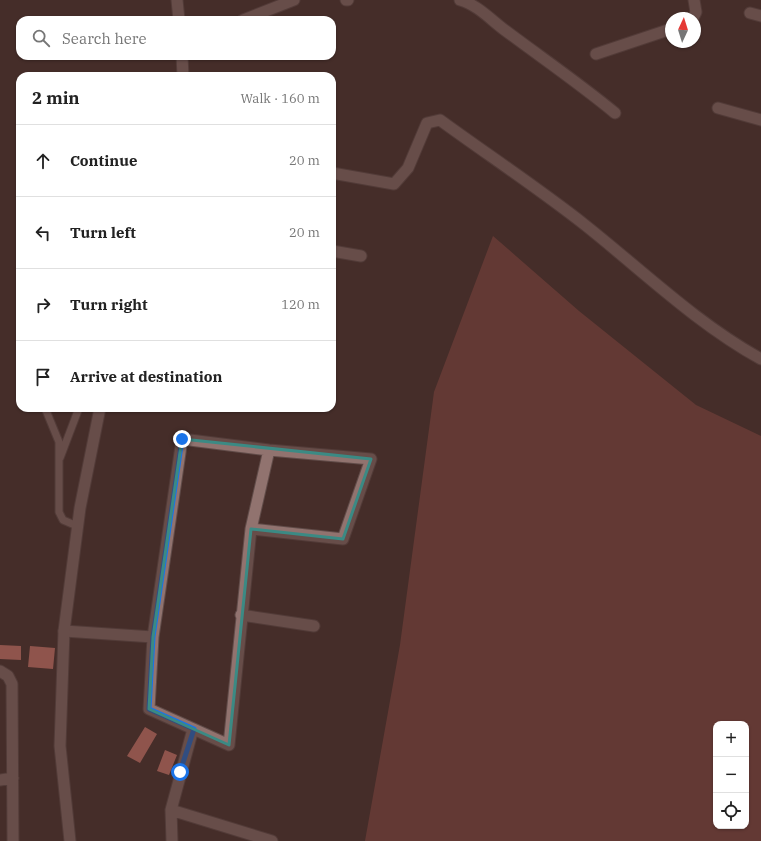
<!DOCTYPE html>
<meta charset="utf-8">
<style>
:root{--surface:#fff;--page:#f6f6f6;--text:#222;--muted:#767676;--line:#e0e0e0}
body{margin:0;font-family:"IBM Plex Serif",serif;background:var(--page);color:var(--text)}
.controls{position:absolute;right:12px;bottom:12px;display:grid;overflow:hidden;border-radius:8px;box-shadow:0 1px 3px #0004}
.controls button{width:36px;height:36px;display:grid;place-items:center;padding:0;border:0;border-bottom:1px solid var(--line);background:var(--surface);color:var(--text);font:20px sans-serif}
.compass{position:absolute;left:665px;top:12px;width:36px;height:36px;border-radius:50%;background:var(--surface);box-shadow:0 1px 3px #0004;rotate:4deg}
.stop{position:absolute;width:12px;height:12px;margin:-9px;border:3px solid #1a73e8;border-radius:50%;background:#fff}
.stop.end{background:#1a73e8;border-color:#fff;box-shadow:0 1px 4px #0008}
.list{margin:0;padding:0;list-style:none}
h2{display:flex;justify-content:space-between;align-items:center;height:52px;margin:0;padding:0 16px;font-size:17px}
h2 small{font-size:13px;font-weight:400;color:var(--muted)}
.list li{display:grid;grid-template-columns:26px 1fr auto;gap:12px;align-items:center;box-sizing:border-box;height:72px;padding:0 16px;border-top:1px solid var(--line)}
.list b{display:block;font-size:15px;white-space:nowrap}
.list em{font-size:13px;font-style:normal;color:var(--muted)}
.icon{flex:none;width:22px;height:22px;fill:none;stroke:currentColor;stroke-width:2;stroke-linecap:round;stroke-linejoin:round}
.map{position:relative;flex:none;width:761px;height:841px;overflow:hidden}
.search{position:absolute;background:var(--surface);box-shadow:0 1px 3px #0004;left:16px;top:16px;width:320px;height:44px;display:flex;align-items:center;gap:10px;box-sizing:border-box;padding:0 14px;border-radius:12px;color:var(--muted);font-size:15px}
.panel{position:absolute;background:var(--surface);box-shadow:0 1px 3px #0004;left:16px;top:72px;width:320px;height:340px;border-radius:12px}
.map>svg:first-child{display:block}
.green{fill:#884841;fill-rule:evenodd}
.building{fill:#e88376}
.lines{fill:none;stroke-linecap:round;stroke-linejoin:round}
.service-casing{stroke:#614c49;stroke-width:9}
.minor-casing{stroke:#614c49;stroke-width:13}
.tertiary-casing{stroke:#614c49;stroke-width:13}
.service{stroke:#91736f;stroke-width:7}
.minor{stroke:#91736f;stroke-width:11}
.tertiary{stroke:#91736f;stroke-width:11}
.route{stroke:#1a73e8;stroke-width:5}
.marked{fill:none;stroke:#3b8a84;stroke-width:3;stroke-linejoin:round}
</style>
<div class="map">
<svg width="761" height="841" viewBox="0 0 761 841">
<rect width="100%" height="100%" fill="#462d29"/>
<path class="green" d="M 493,236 L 579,311 L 696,405 L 761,436 L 761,841 L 365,841 L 400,645 L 434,392 ZM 716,724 L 746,724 L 746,826 L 716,826 Z"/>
<path class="building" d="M 0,645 L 21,646 L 21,660 L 0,659 Z
M 30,646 L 55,648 L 53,669 L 28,667 Z
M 145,727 L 157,734 L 140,763 L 127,756 Z
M 165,750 L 177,755 L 169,775 L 157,771 Z"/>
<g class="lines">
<defs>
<path id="service" d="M 45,408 L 59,442 L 59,512 L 63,520 L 77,526
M 60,458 L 79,408"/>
<path id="minor" d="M 346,0 L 348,0
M 460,0 C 478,5 491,20 506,31 C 542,58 580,84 615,113
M 750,13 L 761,16
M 693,18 L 696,12 L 694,0
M 243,20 L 294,0
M 596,54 L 671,29
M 718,108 L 761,120
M 332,173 L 394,184 L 408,168 L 427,123 L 440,120 C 488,155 538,188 585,225 C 643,271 696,323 761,359
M 332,251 L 361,256
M 251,529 L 343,539 L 371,459 L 269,450 L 182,439 L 153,637 L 149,709 L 229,745 L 251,529 L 269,450
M 241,615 L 314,626
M 64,631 L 153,637
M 0,671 L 8,676 L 12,684 L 13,841
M 0,780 L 13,778
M 171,810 L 272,841
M 172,841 L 171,810 L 193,729"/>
<path id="tertiary" d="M 177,0 L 179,20
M 182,56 L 183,76
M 70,841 L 60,746 L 64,631 L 80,508 L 100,408"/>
</defs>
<use href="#service" class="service-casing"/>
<use href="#minor" class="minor-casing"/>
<use href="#tertiary" class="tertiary-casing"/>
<use href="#service" class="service"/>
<use href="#minor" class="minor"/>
<use href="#tertiary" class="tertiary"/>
</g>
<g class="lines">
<path class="route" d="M 180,772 L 194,729 L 149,709 L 153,637 L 182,439"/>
</g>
<path d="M0 0H761V841H0ZM 182,439 L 371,459 L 343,539 L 251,529 L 229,745 L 149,709 L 153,637 Z" fill="#462d29" fill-opacity=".55" fill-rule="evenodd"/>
<path class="marked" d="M 182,439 L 371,459 L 343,539 L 251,529 L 229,745 L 149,709 L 153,637 Z"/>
</svg>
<div class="controls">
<button>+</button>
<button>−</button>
<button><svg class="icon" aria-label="locate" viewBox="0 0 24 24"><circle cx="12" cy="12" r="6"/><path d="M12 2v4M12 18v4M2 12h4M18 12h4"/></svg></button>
</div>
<svg class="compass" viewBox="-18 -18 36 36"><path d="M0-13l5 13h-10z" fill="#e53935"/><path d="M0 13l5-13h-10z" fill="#767676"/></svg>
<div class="stop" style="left:180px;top:772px"></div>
<div class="stop end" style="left:182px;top:439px"></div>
<div class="search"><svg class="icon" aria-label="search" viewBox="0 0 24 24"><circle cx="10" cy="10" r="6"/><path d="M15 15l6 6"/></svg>Search here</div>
<section class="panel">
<h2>2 min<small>Walk · 160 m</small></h2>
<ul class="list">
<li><svg class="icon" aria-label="ahead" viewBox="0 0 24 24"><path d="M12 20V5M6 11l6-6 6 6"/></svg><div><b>Continue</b></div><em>20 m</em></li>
<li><svg class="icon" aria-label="left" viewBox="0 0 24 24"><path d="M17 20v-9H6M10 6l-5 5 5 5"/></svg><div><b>Turn left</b></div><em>20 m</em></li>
<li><svg class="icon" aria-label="right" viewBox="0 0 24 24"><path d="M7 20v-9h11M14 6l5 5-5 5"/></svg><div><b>Turn right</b></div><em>120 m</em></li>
<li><svg class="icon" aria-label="arrive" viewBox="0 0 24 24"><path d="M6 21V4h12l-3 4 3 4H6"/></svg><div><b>Arrive at destination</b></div></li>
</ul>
</section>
</div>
